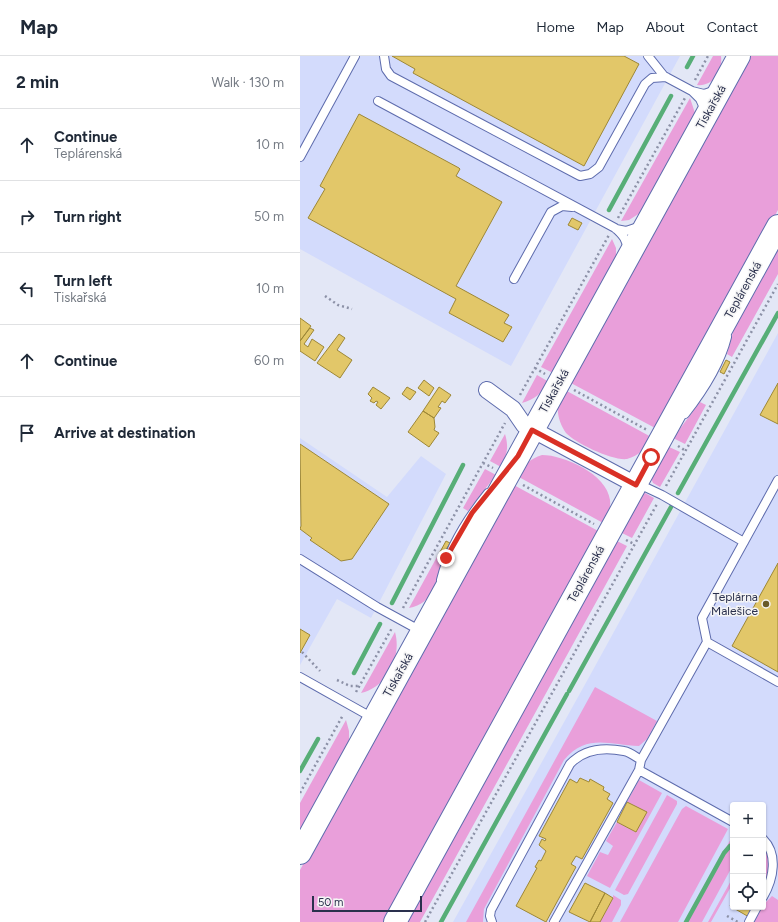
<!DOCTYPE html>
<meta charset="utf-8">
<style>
:root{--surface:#fff;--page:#f2f2f3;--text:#1f2937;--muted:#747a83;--line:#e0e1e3}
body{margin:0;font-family:Figtree,sans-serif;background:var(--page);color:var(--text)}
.controls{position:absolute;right:12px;bottom:12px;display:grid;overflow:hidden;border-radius:4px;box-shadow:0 1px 3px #0004}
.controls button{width:36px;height:36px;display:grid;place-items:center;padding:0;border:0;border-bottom:1px solid var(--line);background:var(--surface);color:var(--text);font:20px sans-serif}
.scale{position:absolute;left:12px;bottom:10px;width:110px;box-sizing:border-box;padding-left:4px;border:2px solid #2a304d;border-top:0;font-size:11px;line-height:14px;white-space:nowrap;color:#2a304d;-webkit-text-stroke:3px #f5f5f5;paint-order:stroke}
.stop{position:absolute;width:12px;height:12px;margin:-9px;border:3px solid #d93025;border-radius:50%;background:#fff}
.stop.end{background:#d93025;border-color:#fff;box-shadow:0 1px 4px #0008}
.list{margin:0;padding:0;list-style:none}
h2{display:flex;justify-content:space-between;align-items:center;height:52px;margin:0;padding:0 16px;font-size:17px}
h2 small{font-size:13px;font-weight:400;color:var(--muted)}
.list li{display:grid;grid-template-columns:26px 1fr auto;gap:12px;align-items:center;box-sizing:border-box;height:72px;padding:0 16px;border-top:1px solid var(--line)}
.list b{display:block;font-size:15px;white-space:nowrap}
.list p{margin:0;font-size:13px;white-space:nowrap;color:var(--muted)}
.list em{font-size:13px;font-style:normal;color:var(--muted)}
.icon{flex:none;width:22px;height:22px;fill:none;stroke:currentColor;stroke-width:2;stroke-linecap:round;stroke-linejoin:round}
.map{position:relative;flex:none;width:478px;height:866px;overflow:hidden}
header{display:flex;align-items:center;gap:24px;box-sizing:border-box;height:56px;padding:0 20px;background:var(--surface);border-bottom:1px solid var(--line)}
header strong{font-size:19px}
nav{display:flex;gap:22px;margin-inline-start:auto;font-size:14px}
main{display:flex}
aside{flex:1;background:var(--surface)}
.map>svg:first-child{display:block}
.built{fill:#d3dbfc;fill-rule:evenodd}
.green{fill:#e99fda}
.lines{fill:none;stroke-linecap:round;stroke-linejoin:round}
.stream{stroke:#57ae77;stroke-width:4.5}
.building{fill:#e2c769;stroke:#9d8736}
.lane-casing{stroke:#5e6cad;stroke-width:10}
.street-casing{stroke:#5e6cad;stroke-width:18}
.secondary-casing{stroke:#5e6cad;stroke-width:24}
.path{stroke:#8c91a7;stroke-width:2.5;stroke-dasharray:2 3;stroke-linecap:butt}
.lane{stroke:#fff;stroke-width:8}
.street{stroke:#fff;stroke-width:16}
.secondary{stroke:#fff;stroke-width:22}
.route{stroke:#d93025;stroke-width:5}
.poi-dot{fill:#695b28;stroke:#f5f5f5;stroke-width:1.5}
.labels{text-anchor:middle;stroke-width:3;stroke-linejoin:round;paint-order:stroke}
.street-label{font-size:12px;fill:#2a304d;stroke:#f5f5f5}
.poi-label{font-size:12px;fill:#2a304d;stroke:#f5f5f5;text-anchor:end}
</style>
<header>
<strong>Map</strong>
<nav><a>Home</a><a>Map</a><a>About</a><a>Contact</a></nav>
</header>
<main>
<aside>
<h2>2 min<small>Walk · 130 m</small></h2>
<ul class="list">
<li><svg class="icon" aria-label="ahead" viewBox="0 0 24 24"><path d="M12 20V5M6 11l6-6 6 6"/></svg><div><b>Continue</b><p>Teplárenská</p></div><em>10 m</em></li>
<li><svg class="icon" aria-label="right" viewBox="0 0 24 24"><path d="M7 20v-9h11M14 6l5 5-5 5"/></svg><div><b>Turn right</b></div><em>50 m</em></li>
<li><svg class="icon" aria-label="left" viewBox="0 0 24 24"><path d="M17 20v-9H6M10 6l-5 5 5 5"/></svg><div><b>Turn left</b><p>Tiskařská</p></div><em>10 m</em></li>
<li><svg class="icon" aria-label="ahead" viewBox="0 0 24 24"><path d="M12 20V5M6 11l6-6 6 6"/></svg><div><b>Continue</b></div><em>60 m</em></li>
<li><svg class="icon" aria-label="arrive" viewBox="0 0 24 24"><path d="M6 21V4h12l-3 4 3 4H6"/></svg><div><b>Arrive at destination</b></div></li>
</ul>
</aside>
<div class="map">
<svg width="478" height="866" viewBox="0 0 478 866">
<rect width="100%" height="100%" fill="#e3e7f6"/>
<path class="built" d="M 0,0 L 380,0 L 211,310 L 0,193 Z
M 478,277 L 478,866 L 153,866 L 288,623 ZM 433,749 L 463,749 L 463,851 L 433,851 Z
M 0,382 L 87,441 L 121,400 L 146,418 L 71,562 L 37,543 L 0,609 Z"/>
<path class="green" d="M 413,0 L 421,0 C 423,15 413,31 397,29 Z
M 449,0 L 478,0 L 478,154 L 357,373 L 269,326 Z
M 390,42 L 395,57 L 340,157 L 329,164 L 321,165 Z
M 312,183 L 316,192 L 316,202 L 253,317 L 241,311 Z
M 478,190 L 478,218 L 432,301 L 427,298 L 436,265 Z
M 237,319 L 249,326 C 241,338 235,343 222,347 Z
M 265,334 L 353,382 C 346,391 339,400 327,403 C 313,405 275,387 266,377 C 261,370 257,360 258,351 C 258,345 263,339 265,334 Z
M 400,346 L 406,349 L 385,388 L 373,382 Z
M 205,378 C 209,391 207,399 201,411 L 190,405 Z
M 367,390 L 380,396 L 360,431 L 353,427 L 350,420 Z
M 242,399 C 264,399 307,418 310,444 C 311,452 308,460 305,468 L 217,420 C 223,409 230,403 242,399 Z
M 185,413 L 196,419 L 168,455 L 163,452 Z
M 212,428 L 300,476 L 85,866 L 0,866 L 0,814 Z
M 345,437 L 354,442 L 332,482 L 320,476 L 340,439 Z
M 315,484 L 327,490 L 120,866 L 104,866 Z
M 138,499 L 142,504 C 136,524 134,548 109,552 Z
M 95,576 C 102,601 87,631 61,637 Z
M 295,631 L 357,665 L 347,683 L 339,690 C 309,689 287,677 264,704 L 184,853 L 183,866 L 166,866 Z
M 46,664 L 49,675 L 49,685 L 0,776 L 0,747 Z
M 339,724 L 362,737 L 310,832 L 287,820 L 300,796 L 308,799 L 313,790 L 306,785 L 317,766 L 336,776 L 346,756 L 327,746 Z
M 367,739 L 377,745 L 377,748 L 328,838 L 324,839 L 315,834 Z
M 386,750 L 428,773 L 378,866 L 320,866 L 382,753 Z
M 433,779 L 433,809 L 402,866 L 385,866 Z
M 463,795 L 468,797 C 471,810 469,821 463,832 Z
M 433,821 L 433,827 L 411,866 L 408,866 Z
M 313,839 L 321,844 L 321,849 L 312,866 L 300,866 L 313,842 Z
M 472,840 L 478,844 L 478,866 L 452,866 L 461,851 Z"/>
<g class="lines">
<path class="stream" d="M 387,11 L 393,0
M 309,154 L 371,40
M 378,437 L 478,257
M 92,547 L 163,409
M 54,617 L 80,568
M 269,635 L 371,451
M 0,715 L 18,683
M 141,866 L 267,638
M 386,866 L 424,797 L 430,790"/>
</g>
<path class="building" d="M 92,0 L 324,0 L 339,8 L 284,110 L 113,17 L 115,13 Z
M 59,58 L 159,112 L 160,113 L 156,120 L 202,146 L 156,230 L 209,259 L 204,267 L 212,271 L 203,286 L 149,257 L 156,243 L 8,162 L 25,133 L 20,130 Z
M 272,162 L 282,167 L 278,174 L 268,169 Z
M 0,262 L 11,270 L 0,285 Z
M 10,272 L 14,274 L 4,288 L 8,291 L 12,283 L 24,291 L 15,305 L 0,295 L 0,285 Z
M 39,278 L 45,282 L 37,294 L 52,304 L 40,322 L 17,307 Z
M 426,304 L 430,306 L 424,318 L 420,316 Z
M 124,324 L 134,332 L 129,340 L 118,332 Z
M 478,327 L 478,368 L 460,359 Z
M 73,331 L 90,342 L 81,353 L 76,349 L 78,346 L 76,345 L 74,347 L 70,345 L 72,342 L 68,338 Z
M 107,331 L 116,336 L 110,344 L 102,338 Z
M 139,331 L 151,339 L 145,347 L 142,345 L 138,351 L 141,352 L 134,362 L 123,355 Z
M 123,355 L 134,362 L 135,371 L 134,374 L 139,377 L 129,391 L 108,376 Z
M 0,388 L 89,448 L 52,503 L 41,505 L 10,484 L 12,482 L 0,473 L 1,470 Z
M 146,485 L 150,487 L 143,499 L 140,496 Z
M 478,507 L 478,616 L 432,590 Z
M 0,573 L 10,579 L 0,597 Z
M 280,722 L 289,726 L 290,723 L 304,731 L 303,734 L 310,738 L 307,743 L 313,747 L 282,803 L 276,800 L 271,808 L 276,811 L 246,866 L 216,850 L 237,812 L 235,811 L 239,804 L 241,805 L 246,795 L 239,789 L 242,783 L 245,785 L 246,783 L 239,780 L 270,723 L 277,727 Z
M 327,746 L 347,756 L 336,776 L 317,766 Z
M 285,827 L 305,837 L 290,866 L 269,856 Z
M 305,837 L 313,842 L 300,866 L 290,866 Z
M 433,845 L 433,851 L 455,851 L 449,861 L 430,850 Z"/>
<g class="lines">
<defs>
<path id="lane" d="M 84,0 L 86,13 L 91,20 L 280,120 L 290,118 L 299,111 L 345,28 L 352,22 L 366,21
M 348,0 L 364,20 L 392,35
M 78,45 L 315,172 C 323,179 327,184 328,195
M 405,54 L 400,43 L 392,35 L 404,38 L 416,34
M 0,101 L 55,0
M 316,173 L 326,175 L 341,170
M 214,223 L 251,156 L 262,150 L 272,151
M 385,358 C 403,335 420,309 427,281
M 478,424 L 402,562 L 407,586 L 478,626
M 336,429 L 345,431 L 362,439 L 444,486
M 0,503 L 77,551 L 121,575
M 141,524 C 149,491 167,463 188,437
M 0,621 L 73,662
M 339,714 L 433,766
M 463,783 C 478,798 474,822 463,841
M 192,866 L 190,860 L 191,854 L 270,708 C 284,693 304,691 324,695 C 330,696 336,701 341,704
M 254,866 L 339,714 L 341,704 L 407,586
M 449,866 L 457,851"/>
<path id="street" d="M 187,334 L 213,353 L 224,369 L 336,429"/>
<path id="secondary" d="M 0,797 L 439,0
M 95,866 L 478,170"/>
</defs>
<use href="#lane" class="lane-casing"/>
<use href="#street" class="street-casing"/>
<use href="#secondary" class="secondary-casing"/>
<path class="path" d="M 395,24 L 408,0
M 318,162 L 385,42
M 25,240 L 38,249 L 52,253
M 235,312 L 245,318
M 274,334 L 347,374
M 220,339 L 309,179
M 378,390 L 386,395
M 183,407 L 193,412
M 223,429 L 294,468
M 366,430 L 478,228
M 326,484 L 334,488
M 103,552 L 205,367
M 2,596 L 20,615
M 37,624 L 50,630 L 59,630
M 56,636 L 92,572
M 0,737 L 43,659
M 427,860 L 438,866
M 125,866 L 357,448"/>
<use href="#lane" class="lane"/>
<use href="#street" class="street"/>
<use href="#secondary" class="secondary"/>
</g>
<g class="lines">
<path class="route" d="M 146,502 L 172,457 L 218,400 L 232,374 L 336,429 L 351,401"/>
</g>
<circle class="poi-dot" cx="466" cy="548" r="4"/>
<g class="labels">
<g class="street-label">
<text transform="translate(411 51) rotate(-61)" y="4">Tiskařská</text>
<text transform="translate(443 234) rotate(-61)" y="4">Teplárenská</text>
<text transform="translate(254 335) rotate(-61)" y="4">Tiskařská</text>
<text transform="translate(286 518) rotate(-61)" y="4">Teplárenská</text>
<text transform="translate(98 619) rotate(-61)" y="4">Tiskařská</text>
</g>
<g class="poi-label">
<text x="458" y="545">Teplárna<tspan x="458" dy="14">Malešice</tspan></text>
</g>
</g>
</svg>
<div class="controls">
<button>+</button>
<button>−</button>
<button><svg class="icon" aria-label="locate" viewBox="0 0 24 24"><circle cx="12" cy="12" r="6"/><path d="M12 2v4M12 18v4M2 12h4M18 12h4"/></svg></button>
</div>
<div class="scale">50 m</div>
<div class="stop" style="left:351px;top:401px"></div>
<div class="stop end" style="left:146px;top:502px"></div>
</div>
</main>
